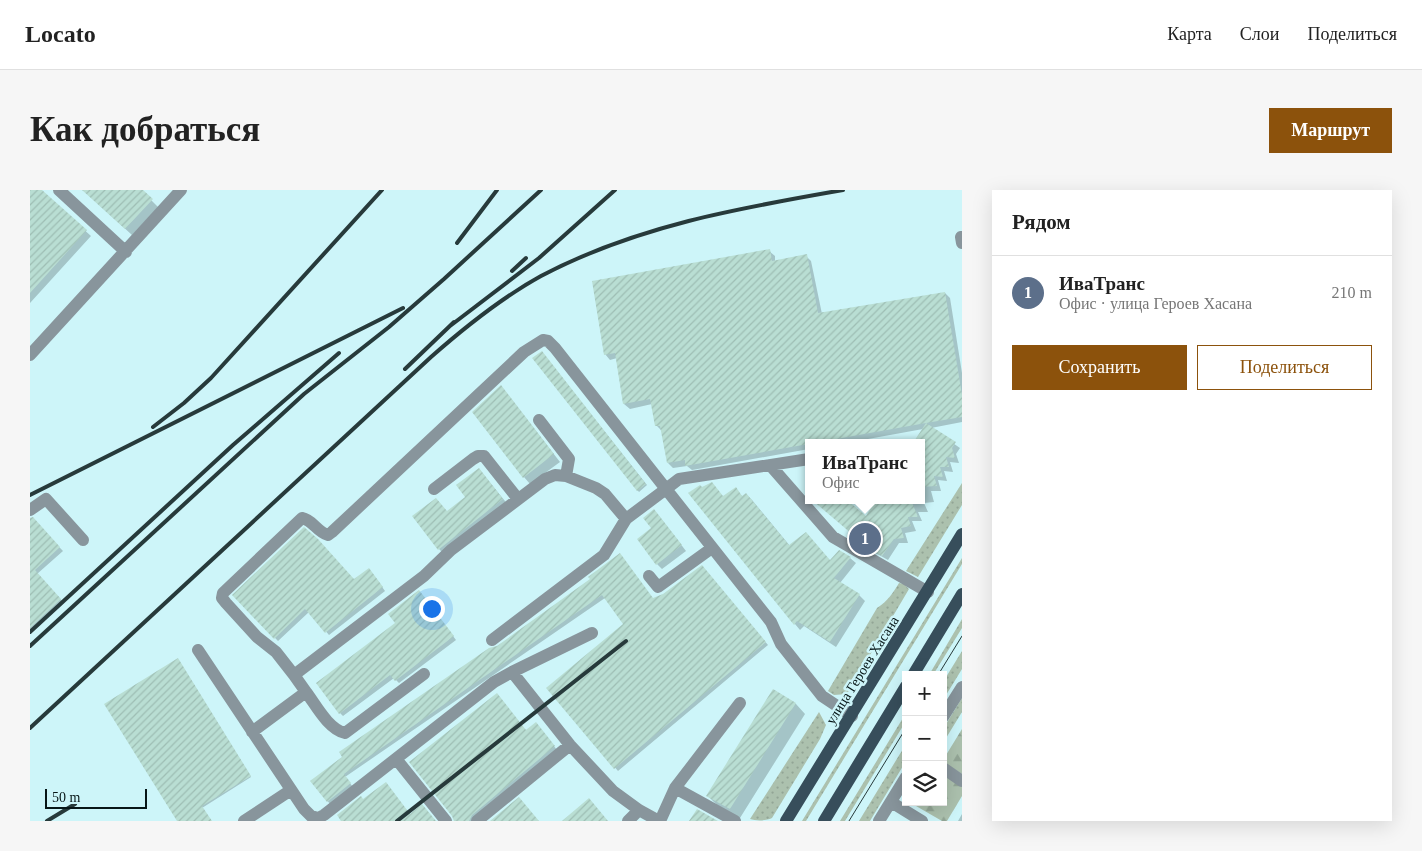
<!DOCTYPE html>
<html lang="ru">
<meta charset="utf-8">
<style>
:root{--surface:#fff;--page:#f6f6f6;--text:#222;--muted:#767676;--line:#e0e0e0;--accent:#8c520c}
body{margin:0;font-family:Georgia,serif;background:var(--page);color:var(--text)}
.controls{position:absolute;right:15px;bottom:15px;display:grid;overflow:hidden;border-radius:0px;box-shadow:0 5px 20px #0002}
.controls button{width:45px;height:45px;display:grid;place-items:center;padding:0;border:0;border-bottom:1px solid var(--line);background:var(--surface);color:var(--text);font:25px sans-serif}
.scale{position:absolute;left:15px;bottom:12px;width:102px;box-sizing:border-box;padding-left:5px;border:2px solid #071617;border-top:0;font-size:14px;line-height:18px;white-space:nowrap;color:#071617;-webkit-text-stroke:4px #cdf5f9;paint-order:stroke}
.you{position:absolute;left:401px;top:418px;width:18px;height:18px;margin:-12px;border:4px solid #fff;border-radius:50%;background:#1a73e8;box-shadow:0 0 0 8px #1a73e833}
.badge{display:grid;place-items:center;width:32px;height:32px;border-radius:50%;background:var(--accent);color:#fff;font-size:16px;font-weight:700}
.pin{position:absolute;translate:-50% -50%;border:2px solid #fff;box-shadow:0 1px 5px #0006}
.popup{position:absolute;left:775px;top:249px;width:120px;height:65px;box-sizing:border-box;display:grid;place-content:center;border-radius:0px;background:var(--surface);filter:drop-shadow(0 1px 4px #0005);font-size:16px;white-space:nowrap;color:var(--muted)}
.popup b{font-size:19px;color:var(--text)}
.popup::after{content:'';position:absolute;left:50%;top:100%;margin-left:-10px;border:10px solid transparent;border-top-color:var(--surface)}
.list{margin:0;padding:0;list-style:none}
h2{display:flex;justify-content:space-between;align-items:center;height:65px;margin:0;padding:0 20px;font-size:21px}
h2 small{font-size:16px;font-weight:400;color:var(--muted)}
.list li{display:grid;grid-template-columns:32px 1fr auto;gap:15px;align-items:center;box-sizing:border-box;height:75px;padding:0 20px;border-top:1px solid var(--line)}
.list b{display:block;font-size:19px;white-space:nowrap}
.list p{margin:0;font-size:16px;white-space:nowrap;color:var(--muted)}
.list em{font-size:16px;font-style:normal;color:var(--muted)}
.actions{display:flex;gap:10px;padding:15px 20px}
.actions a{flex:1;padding:11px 0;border:1px solid var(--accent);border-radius:0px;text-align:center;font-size:18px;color:var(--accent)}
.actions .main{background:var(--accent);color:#fff}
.icon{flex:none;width:28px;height:28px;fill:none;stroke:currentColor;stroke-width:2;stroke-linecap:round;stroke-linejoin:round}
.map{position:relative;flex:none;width:932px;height:631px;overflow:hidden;border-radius:0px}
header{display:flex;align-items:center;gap:30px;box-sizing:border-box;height:70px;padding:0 25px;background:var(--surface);border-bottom:1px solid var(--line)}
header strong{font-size:24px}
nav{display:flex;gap:28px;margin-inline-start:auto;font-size:18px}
.intro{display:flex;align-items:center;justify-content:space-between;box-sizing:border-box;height:120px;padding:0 30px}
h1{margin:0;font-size:35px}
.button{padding:12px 22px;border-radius:0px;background:var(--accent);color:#fff;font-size:18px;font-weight:700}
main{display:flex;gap:30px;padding:0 30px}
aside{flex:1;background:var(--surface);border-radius:0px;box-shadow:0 5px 20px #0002}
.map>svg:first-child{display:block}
.grass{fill:url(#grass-dots)}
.forest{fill:url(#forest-firs)}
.shadow{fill:#0003}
.building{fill:url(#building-hatch)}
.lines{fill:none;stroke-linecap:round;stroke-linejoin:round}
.minor{stroke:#88959c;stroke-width:12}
.major{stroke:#374e5b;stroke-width:12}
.tram{stroke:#273a3b;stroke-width:1}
.rail{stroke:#273a3b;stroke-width:4}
.labels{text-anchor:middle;stroke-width:5;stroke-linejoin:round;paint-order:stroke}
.street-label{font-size:14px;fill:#071617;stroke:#cdf5f9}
</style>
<header>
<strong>Locato</strong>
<nav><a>Карта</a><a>Слои</a><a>Поделиться</a></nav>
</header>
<div class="intro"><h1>Как добраться</h1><a class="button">Маршрут</a></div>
<main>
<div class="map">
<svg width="932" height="631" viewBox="0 0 932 631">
<defs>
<pattern id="grass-dots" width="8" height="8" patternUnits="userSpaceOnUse" patternTransform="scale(1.25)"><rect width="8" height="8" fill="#acc1ae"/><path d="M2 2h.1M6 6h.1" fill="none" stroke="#92a595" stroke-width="1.8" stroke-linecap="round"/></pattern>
<pattern id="forest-firs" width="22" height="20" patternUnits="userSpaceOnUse" patternTransform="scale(1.25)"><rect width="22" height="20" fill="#acc1ae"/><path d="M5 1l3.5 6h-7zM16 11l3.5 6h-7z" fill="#92a595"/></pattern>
<pattern id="building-hatch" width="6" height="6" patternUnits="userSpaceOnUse" patternTransform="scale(1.25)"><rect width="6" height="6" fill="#b9ded3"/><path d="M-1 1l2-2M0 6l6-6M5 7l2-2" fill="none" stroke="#9ebeb4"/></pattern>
</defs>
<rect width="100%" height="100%" fill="#cdf5f9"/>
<path class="grass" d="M 932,293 L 932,315 L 888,387 L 876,381 Z
M 932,368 L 932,374 L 776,631 L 772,631 Z
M 869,393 L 874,394 L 879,399 L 817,504 L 804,505 L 798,501 L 847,418 C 857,412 863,403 869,393 Z
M 932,429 L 932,438 L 903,485 L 899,485 Z
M 932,461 L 932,479 L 913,510 L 913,492 Z
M 932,508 L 932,522 L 913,553 L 913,539 Z
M 789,522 L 796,535 L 790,549 L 742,628 C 736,631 726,631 720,629 Z
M 876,523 L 876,531 L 815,631 L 810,631 Z
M 876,554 L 876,571 L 840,631 L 829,631 Z"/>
<path class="forest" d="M 932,539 L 932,584 L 913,572 L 913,570 Z
M 913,585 L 932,597 L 932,606 L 917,631 L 912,631 L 886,616 L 888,612 L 913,612 Z"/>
<path class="shadow" d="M 0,0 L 10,0 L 61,46 L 0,113 Z
M 53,0 L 111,0 L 128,17 L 102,45 Z
M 739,61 L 745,66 L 745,71 L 776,66 L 781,71 L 792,124 L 915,103 L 920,108 L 932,183 L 932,232 L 901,238 L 930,258 L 926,264 L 929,273 L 920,272 L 923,282 L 914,281 L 917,291 L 908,290 L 911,301 L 901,301 L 904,312 L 894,313 L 898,322 L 888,322 L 892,331 L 882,331 L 886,341 L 875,343 L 878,353 L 869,353 L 858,370 L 826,352 L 822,347 L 847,310 L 891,310 L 891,253 L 893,239 L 816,253 L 779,253 L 779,259 L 662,280 L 657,276 L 643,278 L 638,273 L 632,241 L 627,236 L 622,214 L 600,219 L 594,214 L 587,168 L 580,170 L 575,164 Z
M 513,164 L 617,295 L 609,302 L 504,169 Z
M 471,196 L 530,272 L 500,294 L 494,287 Z
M 449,279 L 479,316 L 416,366 L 409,359 L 417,322 L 437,307 Z
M 705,299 L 713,307 L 716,304 L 722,310 L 760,356 L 801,371 L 820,368 L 826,373 L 810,393 L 829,405 L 835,411 L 806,457 L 774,436 L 770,440 L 765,434 L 660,303 L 693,307 Z
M 629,326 L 656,361 L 632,379 L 627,374 L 622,339 Z
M 4,331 L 33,361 L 7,384 L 34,413 L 0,444 L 0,335 Z
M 674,380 L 738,455 L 588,581 L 518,498 L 594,434 L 575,408 L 315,587 L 323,597 L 300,614 L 282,591 L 561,389 L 624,410 Z
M 342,383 L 355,401 L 299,445 L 279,422 L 248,451 L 204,405 L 324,390 Z
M 392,405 L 426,450 L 369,493 L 364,488 L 313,526 L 310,523 Z
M 149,471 L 221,587 L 172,618 Z
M 744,500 L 766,514 L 775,524 L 710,628 L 687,615 L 678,606 Z
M 508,536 L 527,560 L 443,631 L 425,631 L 496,541 Z
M 932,624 L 932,631 L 928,631 Z"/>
<path class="building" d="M 0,0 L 12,0 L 57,40 L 0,103 Z
M 52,0 L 113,0 L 123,9 L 95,39 Z
M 740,59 L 742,71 L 777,64 L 788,123 L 915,102 L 932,205 L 932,227 L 896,233 L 926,252 L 922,258 L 925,268 L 916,267 L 919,277 L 910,277 L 913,287 L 904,286 L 907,296 L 891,297 L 891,253 L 883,253 L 896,233 L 655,276 L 655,270 L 637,273 L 630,236 L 625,236 L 620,209 L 593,214 L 585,163 L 574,165 L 562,91 Z
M 512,161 L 616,294 L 607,301 L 502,168 Z
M 471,195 L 524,264 L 493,288 L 442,222 Z
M 449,278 L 473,309 L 408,360 L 382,326 L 406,308 L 417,321 L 435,307 L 426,295 Z
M 682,292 L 693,306 L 706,297 L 712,306 L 716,303 L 759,355 L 776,342 L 800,370 L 809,360 L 821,367 L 804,388 L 830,404 L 800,452 L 767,431 L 764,435 L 658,303 L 670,295 L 672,297 Z
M 782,310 L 817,310 L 836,326 L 846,310 L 881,310 L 888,327 L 878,327 L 881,336 L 871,338 L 874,348 L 864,349 L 852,366 L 820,347 L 822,344 Z
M 624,319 L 652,355 L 626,375 L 607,349 L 621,338 L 613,328 Z
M 3,327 L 30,357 L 5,380 L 31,409 L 0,438 L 0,328 Z
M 274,337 L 288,349 L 324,389 L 339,378 L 353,397 L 295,443 L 275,419 L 244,449 L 202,405 Z
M 590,363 L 623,408 L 633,404 L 672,375 L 736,452 L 584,579 L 516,498 L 593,434 L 572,405 L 314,584 L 321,593 L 297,612 L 280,591 L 312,567 L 309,562 L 459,458 L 467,456 L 560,389 L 558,387 Z
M 389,400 L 424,446 L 365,491 L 360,485 L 309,524 L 286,493 L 365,433 L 358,424 Z
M 148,468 L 221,586 L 172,616 L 182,631 L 147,631 L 74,514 Z
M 743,499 L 766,513 L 700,619 L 676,606 Z
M 467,503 L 496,540 L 506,532 L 525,556 L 442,625 L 439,631 L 424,631 L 422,626 L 379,572 Z
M 356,592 L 380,624 L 392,614 L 406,631 L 311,631 L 307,625 L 331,606 L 333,609 Z
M 489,607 L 509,631 L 460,631 Z
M 559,608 L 578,631 L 532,631 Z
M 667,619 L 688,631 L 659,631 Z"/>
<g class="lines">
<path class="minor" d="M 29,0 L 96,62
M 931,47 L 932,53
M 0,165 L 151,0
M 509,230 L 539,269 L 536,286
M 740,275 L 803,347 L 898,402
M 404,299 L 443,269 L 448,266 L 454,266 L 488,309
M 0,320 L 16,309 L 53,350
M 619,386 L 628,397 L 682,358
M 562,443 L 482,482 L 540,555 L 583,601 L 609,620 L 629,631
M 462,450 L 574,365 L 596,329
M 168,460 L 274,619 L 281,626 L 288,628 L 294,625 L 464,492 L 482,482
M 264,485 L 246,462 L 227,447 L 196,413 L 192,408 L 193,403 L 272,328 C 283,330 287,342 298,345 L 302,342 L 494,162 L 513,150 L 518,151 L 525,158 L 636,299 L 649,289 L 779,269
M 276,502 C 286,515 298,539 315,543 L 394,484
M 913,527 L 932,497
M 222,542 L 276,502 L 264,485 L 394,386 L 421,360 L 515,289 L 525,285 L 536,286 L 566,298 L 575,304 L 596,329 L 636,299 L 741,432 L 751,454 L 792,506 L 822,526
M 367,570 L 416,631
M 913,578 L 932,591
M 645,598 L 705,631
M 861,612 L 892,631
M 214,631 L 261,600
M 447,631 L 540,555
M 598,631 L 609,620
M 630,631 L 645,598 L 710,513
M 849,631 L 876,587"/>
<path class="major" d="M 883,485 L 932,404
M 756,631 L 932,344
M 794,631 L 876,496"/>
<path class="tram" d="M 908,485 L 932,446
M 819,631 L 876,538"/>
<path class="rail" d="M 427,53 L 467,0
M 482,81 L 496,68
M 420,136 L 509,68 L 585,0
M 375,179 L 424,132
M 123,237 L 154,213 L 181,188 L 352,0
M 0,305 L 373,118
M 0,442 L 203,255 L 309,163
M 0,456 L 274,204 L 359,137 L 414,89 L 511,0
M 0,538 L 401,167 C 435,137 471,108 511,86 C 606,36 709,18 813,0
M 17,631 L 45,614
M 367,631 L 596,451"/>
</g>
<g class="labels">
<g class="street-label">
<text transform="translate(832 480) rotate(-58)" y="5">улица Героев Хасана</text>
</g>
</g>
</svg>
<div class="controls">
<button>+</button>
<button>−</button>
<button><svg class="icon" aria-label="layers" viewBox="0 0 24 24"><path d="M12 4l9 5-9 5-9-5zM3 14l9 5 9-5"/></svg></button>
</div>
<div class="scale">50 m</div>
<div class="you"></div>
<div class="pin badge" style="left:835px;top:349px;background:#5c6f8a">1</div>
<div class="popup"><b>ИваТранс</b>Офис</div>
</div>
<aside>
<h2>Рядом<small></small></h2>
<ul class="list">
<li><span class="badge" style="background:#5c6f8a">1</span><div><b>ИваТранс</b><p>Офис · улица Героев Хасана</p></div><em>210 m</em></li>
</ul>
<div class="actions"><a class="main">Сохранить</a><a>Поделиться</a></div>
</aside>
</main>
